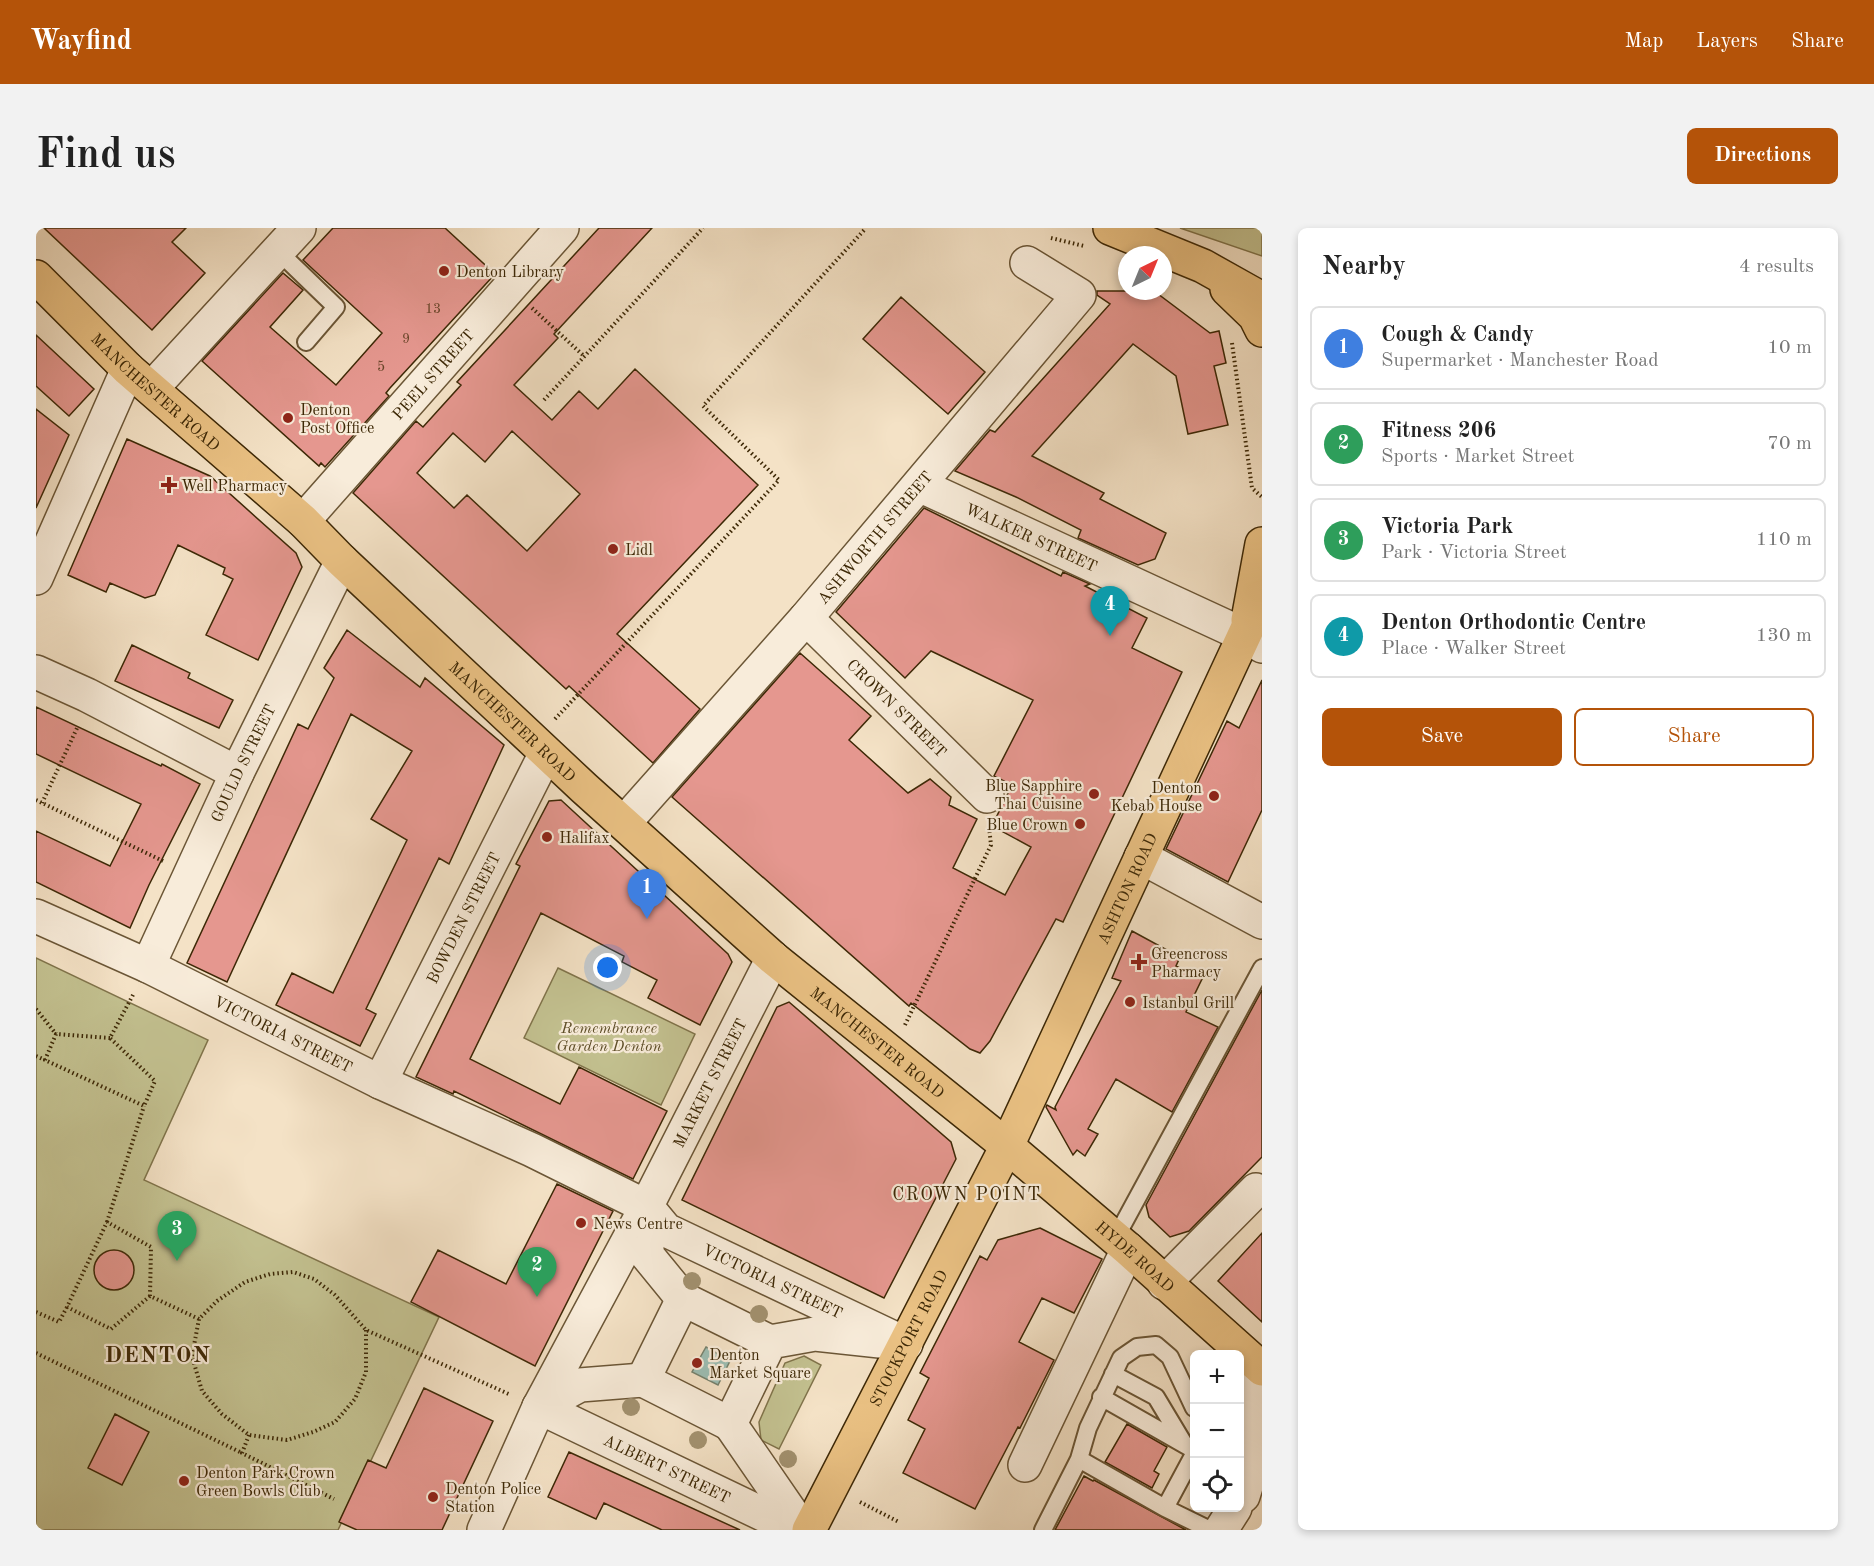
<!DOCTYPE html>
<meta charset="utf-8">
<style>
:root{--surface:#fff;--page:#f2f2f2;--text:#222;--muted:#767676;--line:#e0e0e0;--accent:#b45309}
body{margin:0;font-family:"Old Standard TT",serif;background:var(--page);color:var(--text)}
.controls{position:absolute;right:18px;bottom:18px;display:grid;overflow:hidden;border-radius:9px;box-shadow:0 3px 9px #0003}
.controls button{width:54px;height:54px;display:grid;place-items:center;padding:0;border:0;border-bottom:2px solid var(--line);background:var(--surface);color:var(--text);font:30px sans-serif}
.compass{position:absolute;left:1082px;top:18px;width:54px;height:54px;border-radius:50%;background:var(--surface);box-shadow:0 3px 9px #0003;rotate:43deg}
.you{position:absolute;left:572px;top:740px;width:21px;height:21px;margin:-15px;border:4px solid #fff;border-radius:50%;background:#1a73e8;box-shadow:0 0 0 9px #1a73e833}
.badge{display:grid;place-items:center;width:39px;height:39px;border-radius:50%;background:var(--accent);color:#fff;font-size:20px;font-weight:700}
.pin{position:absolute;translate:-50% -50px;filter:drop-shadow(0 2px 3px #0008)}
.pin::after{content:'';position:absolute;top:32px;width:21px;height:18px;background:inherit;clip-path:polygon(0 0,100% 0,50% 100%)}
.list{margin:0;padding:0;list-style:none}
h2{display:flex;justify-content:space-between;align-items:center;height:78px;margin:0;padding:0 24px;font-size:26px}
h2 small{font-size:20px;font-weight:400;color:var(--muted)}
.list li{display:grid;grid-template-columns:39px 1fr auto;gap:18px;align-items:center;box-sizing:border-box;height:84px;margin:0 12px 12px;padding:0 12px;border:2px solid var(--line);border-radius:9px}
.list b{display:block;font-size:22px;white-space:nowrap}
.list p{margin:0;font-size:20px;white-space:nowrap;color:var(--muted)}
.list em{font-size:20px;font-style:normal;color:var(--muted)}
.actions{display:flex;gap:12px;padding:18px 24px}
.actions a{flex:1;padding:14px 0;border:2px solid var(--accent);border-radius:9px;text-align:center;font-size:21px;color:var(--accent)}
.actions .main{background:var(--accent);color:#fff}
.icon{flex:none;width:33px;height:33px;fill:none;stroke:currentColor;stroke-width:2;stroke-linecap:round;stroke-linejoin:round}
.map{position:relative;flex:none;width:1226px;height:1302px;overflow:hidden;border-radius:9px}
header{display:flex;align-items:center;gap:36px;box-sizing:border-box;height:84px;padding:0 30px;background:var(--accent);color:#fff}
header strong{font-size:28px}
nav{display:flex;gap:33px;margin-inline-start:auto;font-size:21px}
.intro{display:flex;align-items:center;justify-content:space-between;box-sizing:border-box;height:144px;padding:0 36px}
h1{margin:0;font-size:42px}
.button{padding:15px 27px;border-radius:9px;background:var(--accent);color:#fff;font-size:21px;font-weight:700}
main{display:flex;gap:36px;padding:0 36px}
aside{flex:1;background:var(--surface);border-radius:9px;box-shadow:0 3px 9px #0003}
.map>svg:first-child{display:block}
.green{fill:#c3c190;stroke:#80744b;stroke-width:1.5}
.water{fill:#9cbeb4;stroke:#76826e;stroke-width:1.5}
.building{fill:#e5978f;stroke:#3d2806;stroke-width:1.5;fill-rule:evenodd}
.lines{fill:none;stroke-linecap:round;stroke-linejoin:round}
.lane-casing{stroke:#6b5636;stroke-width:20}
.street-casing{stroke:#6b5636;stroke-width:36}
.primary-casing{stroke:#3d2806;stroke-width:36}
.highway-casing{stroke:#3d2806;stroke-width:36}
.path{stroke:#3d2806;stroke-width:4;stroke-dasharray:1.5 3;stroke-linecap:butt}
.lane{stroke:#f8ecda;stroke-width:16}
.street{stroke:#f8ecda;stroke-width:33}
.primary{stroke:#eac183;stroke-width:33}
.highway{stroke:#eac183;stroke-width:33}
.tree{fill:#a2916f}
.poi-dot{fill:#8f2418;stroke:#f8ecda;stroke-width:2}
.labels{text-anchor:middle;stroke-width:4.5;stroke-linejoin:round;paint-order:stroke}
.number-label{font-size:14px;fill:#674428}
.poi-label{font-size:16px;fill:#3d2806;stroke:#f8ecda;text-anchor:start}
.street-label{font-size:16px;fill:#3d2806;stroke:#f8ecda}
.park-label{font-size:16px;font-style:italic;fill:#5e4e28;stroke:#f8ecda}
.neighbourhood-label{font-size:18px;letter-spacing:1.5px;fill:#3d2806;stroke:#f8ecda}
.district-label{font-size:22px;font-weight:bold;letter-spacing:1.5px;fill:#3d2806;stroke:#f8ecda}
</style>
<header>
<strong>Wayfind</strong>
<nav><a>Map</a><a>Layers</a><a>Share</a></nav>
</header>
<div class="intro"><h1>Find us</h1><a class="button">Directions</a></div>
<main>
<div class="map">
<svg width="1226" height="1302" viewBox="0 0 1226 1302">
<rect width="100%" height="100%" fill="#f4e2c6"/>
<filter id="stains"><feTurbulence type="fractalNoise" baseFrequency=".00333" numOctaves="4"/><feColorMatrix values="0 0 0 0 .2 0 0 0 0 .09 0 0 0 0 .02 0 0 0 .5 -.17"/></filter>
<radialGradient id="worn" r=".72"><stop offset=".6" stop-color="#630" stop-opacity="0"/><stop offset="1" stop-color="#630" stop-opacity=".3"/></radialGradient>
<path class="green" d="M 1144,0 L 1226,0 L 1226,28 Z
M 0,730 L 172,812 L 108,952 L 403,1089 L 302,1302 L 0,1302 Z
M 522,740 L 659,806 L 625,877 L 488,810 Z
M 768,1128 L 785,1137 L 743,1221 L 725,1212 L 723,1194 L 749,1135 Z"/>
<path class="water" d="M 670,1119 L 694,1133 L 682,1157 L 656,1144 Z"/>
<path class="building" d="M 8,0 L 150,0 L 136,14 L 169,45 L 116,102 Z
M 297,0 L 409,0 L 459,46 L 354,160 L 350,165 L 353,168 L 289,239 L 285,235 L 283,238 L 166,133 L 247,45 L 267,62 L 234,99 L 300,157 L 346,105 L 267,32 Z
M 563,0 L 616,0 L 518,106 L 522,110 L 478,157 L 516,192 L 543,163 L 562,181 L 599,141 L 722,257 L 581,406 L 664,481 L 617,535 L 533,458 L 530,461 L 317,265 L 380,193 L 387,199 L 425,157 L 421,154 ZM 476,203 L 544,266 L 491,323 L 431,267 L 418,280 L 381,245 L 417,205 L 449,234 Z
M 1061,63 L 1118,63 L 1174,105 L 1183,103 L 1190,135 L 1178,138 L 1192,197 L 1152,206 L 1140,148 L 1097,116 L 996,228 L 1068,265 L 1064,271 L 1130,305 L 1119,331 L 1102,337 L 1042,310 L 1045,302 L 980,269 L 919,243 L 954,202 L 959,204 L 1074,76 L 1061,67 Z
M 865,69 L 949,144 L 912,186 L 827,111 Z
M 0,107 L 58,161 L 33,188 L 0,158 Z
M 0,181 L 33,207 L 0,280 Z
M 91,211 L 174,248 L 260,325 L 266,339 L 222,432 L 170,407 L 197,351 L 187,346 L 189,340 L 142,317 L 119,367 L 109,370 L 74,355 L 70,364 L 32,347 Z
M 888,280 L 1025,348 L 1027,344 L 1054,356 L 1049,358 L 1111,390 L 1096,420 L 1146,444 L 1027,694 L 1020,691 L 954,813 L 944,825 L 934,821 L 875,775 L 873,778 L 636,569 L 764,425 L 835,488 L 813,512 L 872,565 L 894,551 L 915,569 L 913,577 L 941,591 L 917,640 L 969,667 L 995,619 L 956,598 L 976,557 L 958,548 L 997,472 L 895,423 L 869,450 L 800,384 Z
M 311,402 L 384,459 L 389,450 L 468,517 L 413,636 L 403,630 L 330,781 L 340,786 L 324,818 L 240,777 L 256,745 L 297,765 L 371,612 L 335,591 L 376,523 L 315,486 L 191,754 L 151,735 L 262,496 L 272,501 L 298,450 L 288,440 Z
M 96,417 L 154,445 L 152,450 L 197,472 L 183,500 L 79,453 Z
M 1226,452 L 1226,582 L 1192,654 L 1130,621 L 1191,493 L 1203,500 Z
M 0,479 L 125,538 L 126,536 L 164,556 L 113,657 L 94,700 L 0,654 L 0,603 L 74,638 L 105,576 L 0,526 Z
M 525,572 L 692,726 L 696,734 L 664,797 L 612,770 L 621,752 L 586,734 L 588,728 L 505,685 L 434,831 L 524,876 L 543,839 L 631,883 L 597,951 L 418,863 L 417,866 L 380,849 L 484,638 L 480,636 L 513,573 Z
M 1096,703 L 1144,729 L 1140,738 L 1166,751 L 1150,784 L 1182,799 L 1136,884 L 1080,851 L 1052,901 L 1062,906 L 1049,928 L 1041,922 L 1037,927 L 1010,879 L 1011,877 L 1020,882 L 1019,879 L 1085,753 L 1076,750 Z
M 1226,762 L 1226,929 L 1153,1003 L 1134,1009 L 1113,989 L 1110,977 Z
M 753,774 L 915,914 L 920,931 L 848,1070 L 646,972 L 741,779 Z
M 521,956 L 577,983 L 499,1138 L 375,1074 L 402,1022 L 470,1056 Z
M 1004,1000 L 1066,1031 L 1038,1085 L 1006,1070 L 983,1114 L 1018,1132 L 984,1200 L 982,1199 L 939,1281 L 867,1245 L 889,1201 L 872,1192 L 893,1150 L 884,1145 L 944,1028 L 951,1032 L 962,1012 Z
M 1226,1005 L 1226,1094 L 1182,1053 Z
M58 1042a20 20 0 1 1 40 0a20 20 0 1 1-40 0Z
M 388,1160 L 457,1193 L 406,1302 L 321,1302 L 303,1294 L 332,1232 L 350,1240 Z
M 79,1186 L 113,1204 L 86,1257 L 52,1240 Z
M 1091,1196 L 1131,1219 L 1118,1243 L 1123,1246 L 1116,1260 L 1069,1234 Z
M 533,1224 L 704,1302 L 626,1302 L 568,1275 L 560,1291 L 512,1269 Z
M 1048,1248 L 1057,1253 L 1058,1252 L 1150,1302 L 1019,1302 Z"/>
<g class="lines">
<defs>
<path id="lane" d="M 242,23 L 300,79 L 270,114
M 1079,1011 L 1226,740
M 1077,1146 L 1120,1169 L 1147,1214
M 1065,1169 L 1158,1222
M 1043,1231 L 1052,1200 L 1085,1130 L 1101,1119 L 1120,1117 L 1134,1129 L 1158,1180
M 1129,1280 L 1158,1226
M 1007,1302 L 1043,1231 L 1129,1280 L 1174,1302"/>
<g id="street">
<path d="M 116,160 L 263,0"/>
<path id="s1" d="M 883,257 L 1208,407 L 1226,418"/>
<path id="s2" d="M 267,293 L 526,0"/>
<path d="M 0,350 L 92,141"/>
<path id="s3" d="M 770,390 L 951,568"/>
<path d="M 0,444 L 51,467 L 201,545"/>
<path id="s4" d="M 588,595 L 770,390 L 1043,67 L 991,35"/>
<path d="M 1105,629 L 1226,694"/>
<path id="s5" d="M 0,688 L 112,738 L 344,854 L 496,922 L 611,979 L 630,1002 L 870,1116"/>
<path id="s6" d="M 112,738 L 201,545 L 306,333"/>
<path id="s7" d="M 344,854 L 510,525"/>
<path d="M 611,984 L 611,1027 L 647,1071"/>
<path d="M 1128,1055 L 1220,962"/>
<path d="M 734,1114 L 694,1196 L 607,1152 L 647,1071 L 734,1114 L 779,1106 L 844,1113"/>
<path d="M 1204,1131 L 1221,1196 L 1218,1233 L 1207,1268"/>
<path id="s8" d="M 503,1179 L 760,1302"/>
<path d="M 503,1179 L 544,1157 L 607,1152"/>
<path d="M 694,1196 L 767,1302"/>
<path d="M 989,1237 L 1092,1021"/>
<path id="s9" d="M 448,1302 L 503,1179 L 606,987 L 737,730"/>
<path d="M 1185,1302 L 1199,1280"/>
</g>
<g id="primary">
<path id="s10" d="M 0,49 L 92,141 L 267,293 L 306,333 L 548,560 L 737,730 L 971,918 L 1092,1021 L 1226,1141"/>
</g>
<g id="highway">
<path d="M 1074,0 L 1167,38 L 1226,71"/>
<path d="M 1191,61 L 1219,88 L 1226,102"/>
<path d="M 1212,392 L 1226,316"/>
<path id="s11" d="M 773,1302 L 971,918 L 1226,369"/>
</g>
</defs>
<use href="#lane" class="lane-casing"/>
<use href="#street" class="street-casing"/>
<use href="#primary" class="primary-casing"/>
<use href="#highway" class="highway-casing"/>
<path class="path" d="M 1015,10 L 1048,18
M 496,80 L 549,129
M 1196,115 L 1216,260 L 1226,269
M 508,172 L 667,0
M 519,491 L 743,252 L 667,178 L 830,0
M 0,572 L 127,633
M 6,575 L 42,498
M 0,781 L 20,806
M 869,797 L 955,617 L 953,599
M 74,810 L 20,806 L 9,832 L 108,878 L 119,853 L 74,810 L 98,765
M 0,828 L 9,832
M 71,994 L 108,878
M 114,1068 L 75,1101 L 31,1079 L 71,994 L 115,1019 L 114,1068 L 163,1091
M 0,1084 L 23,1094 L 31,1079
M 330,1102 L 330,1144 L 319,1171 L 299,1194 L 277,1204 L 251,1212 L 213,1207 L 186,1186 L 166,1163 L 156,1128 L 163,1091 L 181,1073 L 209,1054 L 234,1046 L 257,1044 L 278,1051 L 299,1067 L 330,1102 L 475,1167
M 0,1125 L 206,1225
M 213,1207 L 206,1225 L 298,1271
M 824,1274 L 863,1294"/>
<use href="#lane" class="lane"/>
<use href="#street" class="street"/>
<use href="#primary" class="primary"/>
<use href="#highway" class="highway"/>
</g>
<g class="tree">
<circle cx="656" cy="1053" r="9"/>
<circle cx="723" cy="1086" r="9"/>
<circle cx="595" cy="1179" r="9"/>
<circle cx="662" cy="1212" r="9"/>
<circle cx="752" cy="1231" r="9"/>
</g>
<g class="poi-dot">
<circle cx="408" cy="43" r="6"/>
<circle cx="252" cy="190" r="6"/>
<path d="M130 248h6v6h6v6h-6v6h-6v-6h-6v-6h6z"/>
<circle cx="577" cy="321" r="6"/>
<circle cx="1058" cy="566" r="6"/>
<circle cx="1178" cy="568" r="6"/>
<circle cx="1044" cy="596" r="6"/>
<circle cx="511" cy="609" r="6"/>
<path d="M1100 725h6v6h6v6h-6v6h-6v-6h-6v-6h6z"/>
<circle cx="1094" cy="774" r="6"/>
<circle cx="545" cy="995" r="6"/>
<circle cx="661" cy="1135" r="6"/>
<circle cx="148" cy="1253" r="6"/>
<circle cx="397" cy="1269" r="6"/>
</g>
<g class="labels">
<g class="number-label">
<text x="397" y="85">13</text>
<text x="370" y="115">9</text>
<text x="345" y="143">5</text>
</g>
<g class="poi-label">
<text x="420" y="49">Denton Library</text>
<text x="264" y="187">Denton<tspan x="264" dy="18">Post Office</tspan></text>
<text x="145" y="263">Well Pharmacy</text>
<text x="589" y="327">Lidl</text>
<text x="1046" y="563" text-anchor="end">Blue Sapphire<tspan x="1046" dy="18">Thai Cuisine</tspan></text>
<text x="1166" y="565" text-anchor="end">Denton<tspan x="1166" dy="18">Kebab House</tspan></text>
<text x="1032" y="602" text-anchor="end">Blue Crown</text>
<text x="523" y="615">Halifax</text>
<text x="1115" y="731">Greencross<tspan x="1115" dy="18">Pharmacy</tspan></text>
<text x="1106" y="780">Istanbul Grill</text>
<text x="557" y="1001">News Centre</text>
<text x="673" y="1132">Denton<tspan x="673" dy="18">Market Square</tspan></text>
<text x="160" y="1250">Denton Park Crown<tspan x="160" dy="18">Green Bowls Club</tspan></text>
<text x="409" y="1266">Denton Police<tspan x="409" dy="18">Station</tspan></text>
</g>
<g class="street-label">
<text dy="6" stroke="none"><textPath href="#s2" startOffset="196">PEEL STREET</textPath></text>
<text dy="6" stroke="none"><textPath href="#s10" startOffset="166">MANCHESTER ROAD</textPath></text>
<text dy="6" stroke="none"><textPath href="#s1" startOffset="124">WALKER STREET</textPath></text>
<text dy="6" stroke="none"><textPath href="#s4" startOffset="380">ASHWORTH STREET</textPath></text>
<text dy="6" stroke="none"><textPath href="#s3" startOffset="128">CROWN STREET</textPath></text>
<text dy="6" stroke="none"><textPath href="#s10" startOffset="652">MANCHESTER ROAD</textPath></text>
<text dy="6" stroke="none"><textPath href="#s6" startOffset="224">GOULD STREET</textPath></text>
<text dy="6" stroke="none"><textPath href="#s11" startOffset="716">ASHTON ROAD</textPath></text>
<text dy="6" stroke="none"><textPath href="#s7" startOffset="184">BOWDEN STREET</textPath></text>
<text dy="6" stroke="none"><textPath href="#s5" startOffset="274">VICTORIA STREET</textPath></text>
<text dy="6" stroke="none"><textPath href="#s10" startOffset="1138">MANCHESTER ROAD</textPath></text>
<text dy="6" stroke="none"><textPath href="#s9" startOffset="501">MARKET STREET</textPath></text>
<text dy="6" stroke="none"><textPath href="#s10" startOffset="1473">HYDE ROAD</textPath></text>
<text dy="6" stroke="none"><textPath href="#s5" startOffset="825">VICTORIA STREET</textPath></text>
<text dy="6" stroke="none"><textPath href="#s11" startOffset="216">STOCKPORT ROAD</textPath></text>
<text dy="6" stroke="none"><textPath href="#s8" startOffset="142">ALBERT STREET</textPath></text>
</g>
<g class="park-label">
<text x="573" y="805">Remembrance<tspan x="573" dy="18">Garden Denton</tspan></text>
</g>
<g class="neighbourhood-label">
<text x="931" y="972">CROWN POINT</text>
</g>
<g class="district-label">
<text x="122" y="1134">DENTON</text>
</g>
</g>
<rect width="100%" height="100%" filter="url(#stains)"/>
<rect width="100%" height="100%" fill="url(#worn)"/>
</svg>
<div class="controls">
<button>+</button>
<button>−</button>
<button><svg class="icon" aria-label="locate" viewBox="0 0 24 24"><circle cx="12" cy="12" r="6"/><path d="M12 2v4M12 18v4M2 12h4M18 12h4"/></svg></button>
</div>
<svg class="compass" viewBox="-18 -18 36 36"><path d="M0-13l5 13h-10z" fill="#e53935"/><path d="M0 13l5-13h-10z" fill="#767676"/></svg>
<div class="you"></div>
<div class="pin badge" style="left:611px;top:691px;background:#3f7fe0">1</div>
<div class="pin badge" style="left:501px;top:1069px;background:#2e9e5b">2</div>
<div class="pin badge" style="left:141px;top:1033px;background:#2e9e5b">3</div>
<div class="pin badge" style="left:1074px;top:408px;background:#0f9aa8">4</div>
</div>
<aside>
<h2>Nearby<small>4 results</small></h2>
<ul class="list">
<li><span class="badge" style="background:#3f7fe0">1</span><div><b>Cough &amp; Candy</b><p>Supermarket · Manchester Road</p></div><em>10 m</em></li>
<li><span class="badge" style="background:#2e9e5b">2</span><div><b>Fitness 206</b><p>Sports · Market Street</p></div><em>70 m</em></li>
<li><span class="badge" style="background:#2e9e5b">3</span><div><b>Victoria Park</b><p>Park · Victoria Street</p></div><em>110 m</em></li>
<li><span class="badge" style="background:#0f9aa8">4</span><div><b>Denton Orthodontic Centre</b><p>Place · Walker Street</p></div><em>130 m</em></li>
</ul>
<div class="actions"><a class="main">Save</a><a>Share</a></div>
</aside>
</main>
